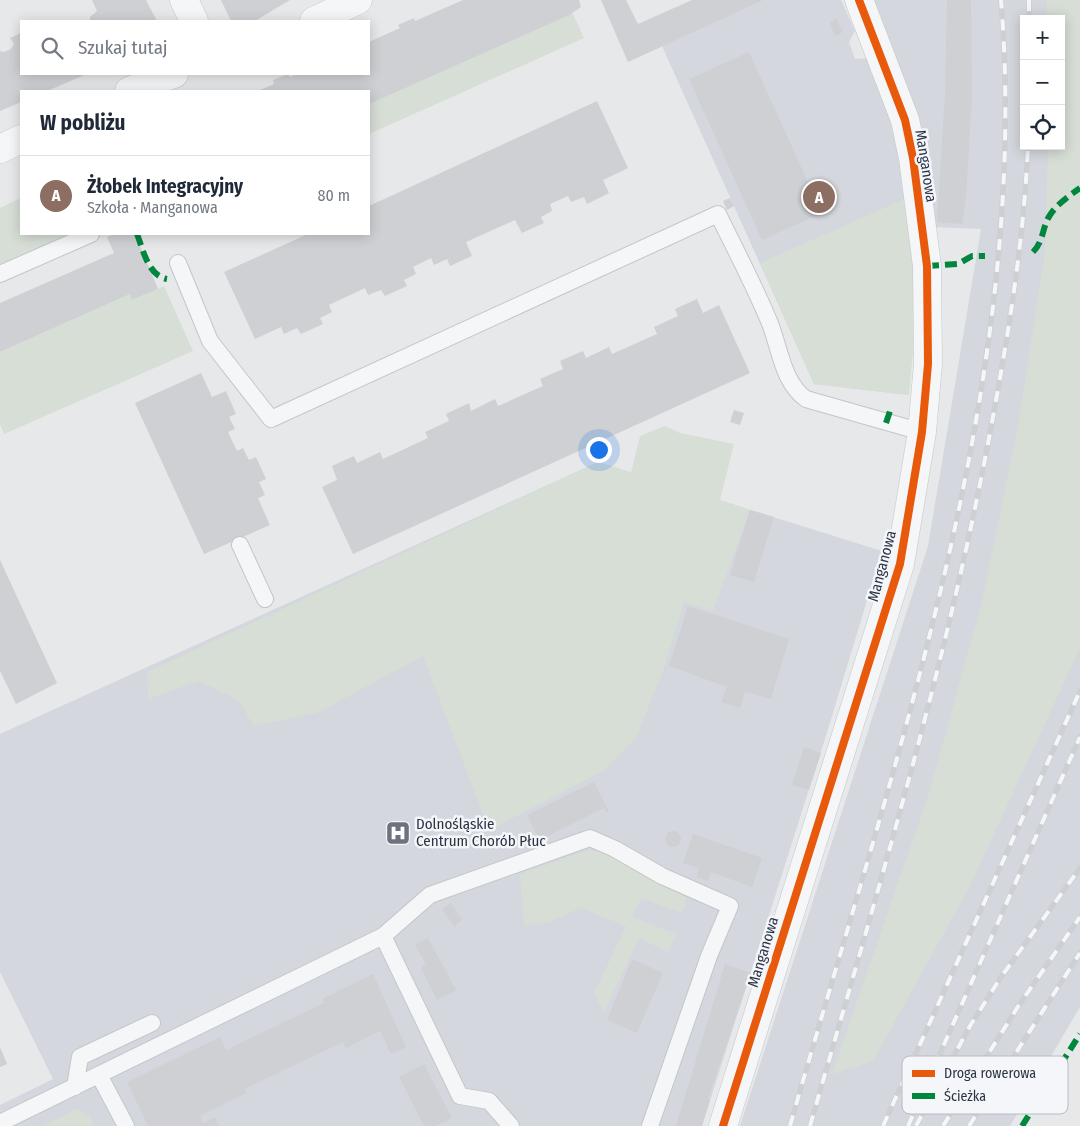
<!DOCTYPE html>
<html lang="pl">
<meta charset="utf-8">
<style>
:root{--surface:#fff;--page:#f2f2f3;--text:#1f2937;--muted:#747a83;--line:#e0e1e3;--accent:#6c737f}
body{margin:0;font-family:"Fira Sans Condensed",sans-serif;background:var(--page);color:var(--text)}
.controls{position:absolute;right:15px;top:15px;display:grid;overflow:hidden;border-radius:0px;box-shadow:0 2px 12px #0003}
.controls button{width:45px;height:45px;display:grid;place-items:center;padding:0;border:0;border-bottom:1px solid var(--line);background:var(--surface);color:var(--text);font:25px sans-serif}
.you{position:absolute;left:598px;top:449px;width:18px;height:18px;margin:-12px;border:4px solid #fff;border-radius:50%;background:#1a73e8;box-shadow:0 0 0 8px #1a73e833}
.badge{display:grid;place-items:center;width:32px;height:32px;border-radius:50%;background:var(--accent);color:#fff;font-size:16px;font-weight:700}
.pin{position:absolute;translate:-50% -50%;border:2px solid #fff;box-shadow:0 1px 5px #0006}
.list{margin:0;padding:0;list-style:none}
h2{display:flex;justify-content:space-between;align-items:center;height:65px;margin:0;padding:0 20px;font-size:21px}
h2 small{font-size:16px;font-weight:400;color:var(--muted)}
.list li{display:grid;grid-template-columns:32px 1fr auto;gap:15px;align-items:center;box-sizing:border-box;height:80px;padding:0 20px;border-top:1px solid var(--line)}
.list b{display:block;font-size:19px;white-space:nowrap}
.list p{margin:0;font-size:16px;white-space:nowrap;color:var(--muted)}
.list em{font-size:16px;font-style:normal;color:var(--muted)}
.icon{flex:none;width:28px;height:28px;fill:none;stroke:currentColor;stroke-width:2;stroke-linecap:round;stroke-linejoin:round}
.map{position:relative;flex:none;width:1080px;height:1126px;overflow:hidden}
.search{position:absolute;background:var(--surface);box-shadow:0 2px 12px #0003;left:20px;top:20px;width:350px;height:55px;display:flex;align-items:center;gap:12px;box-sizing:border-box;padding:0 18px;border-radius:0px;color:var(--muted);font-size:19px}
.panel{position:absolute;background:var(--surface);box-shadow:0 2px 12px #0003;left:20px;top:90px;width:350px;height:145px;border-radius:0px}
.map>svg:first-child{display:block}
.built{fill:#d4d7dd;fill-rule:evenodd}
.green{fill:#d6ded6}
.building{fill:#ced0d3}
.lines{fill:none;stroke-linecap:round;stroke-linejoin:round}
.service-casing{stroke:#c4c6c8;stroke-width:18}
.minor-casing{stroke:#c4c6c8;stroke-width:29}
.service{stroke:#f5f6f7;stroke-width:16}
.minor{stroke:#f5f6f7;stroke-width:28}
.rail-casing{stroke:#cecfd2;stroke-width:5.5}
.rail{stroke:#f4f6f9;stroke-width:4;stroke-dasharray:11;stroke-linecap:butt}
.quiet{stroke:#00873e;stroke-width:6;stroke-dasharray:12 6;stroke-linecap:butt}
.cycleway-casing{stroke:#f4f6f9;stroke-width:11}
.cycleway{stroke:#e8590c;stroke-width:8}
.labels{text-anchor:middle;stroke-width:5;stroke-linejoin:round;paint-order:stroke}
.street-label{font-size:15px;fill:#2b3445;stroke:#f4f6f9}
.poi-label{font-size:15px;fill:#2b3445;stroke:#f4f6f9;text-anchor:start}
.key{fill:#f4f6f9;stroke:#b8bcc3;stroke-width:1}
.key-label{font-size:14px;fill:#2b3445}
</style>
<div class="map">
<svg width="1080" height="1126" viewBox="0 0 1080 1126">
<rect width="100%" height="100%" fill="#e6e8ea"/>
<path class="built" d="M 764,0 L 841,0 L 855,31 L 849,42 L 855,59 L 872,58 L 893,120 L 909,197 L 909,395 L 814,384 L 662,46 Z
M 870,0 L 1080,0 L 1080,1007 L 1010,1126 L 740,1126 L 928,546 L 981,229 L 932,227 ZM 1024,19 L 1061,19 L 1061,146 L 1024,146 Z
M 598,462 L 882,551 L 825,739 L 702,1126 L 0,1126 L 0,1105 L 53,1079 L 0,972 L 0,734 Z"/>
<path class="green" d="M 1046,0 L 1080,0 L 1080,648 L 969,888 L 873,1061 L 832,1074 L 929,793 L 982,602 L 1019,420 L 1045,251 L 1048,146 L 1061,146 L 1061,19 L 1047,19 Z
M 572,12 L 584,38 L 369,134 L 369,103 Z
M 909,197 L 918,295 L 909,395 L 814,384 L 760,263 Z
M 21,198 L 21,234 L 70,234 L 0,265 L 0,208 Z
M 164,286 L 193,351 L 4,434 L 0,424 L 0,352 L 130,294 L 133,300 Z
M 665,426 L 680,433 L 734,444 L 720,500 L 750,510 L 713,611 L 684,602 L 663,671 L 636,738 L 604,771 L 489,830 L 423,656 L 317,713 L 254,726 L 238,700 L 199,681 L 148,699 L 147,672 L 598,462 L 631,473 L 640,436 Z
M 589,850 L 612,855 L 687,898 L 682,913 L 641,898 L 632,917 L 676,934 L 668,952 L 639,938 L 604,1013 L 594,993 L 626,926 L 580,908 L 550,922 L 524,926 L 520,874 Z
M 77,1109 L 90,1117 L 94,1126 L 42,1126 Z"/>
<path class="building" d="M 92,0 L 146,0 L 157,21 L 90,21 L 90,17 L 97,11 Z
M 221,0 L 290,0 L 255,21 L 231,21 Z
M 463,0 L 579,0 L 581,7 L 569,15 L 369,104 L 369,91 L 258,91 L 274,84 L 273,80 L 288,74 L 290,77 L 297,74 L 369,74 L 369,42 L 400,28 L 398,25 L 414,18 L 415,21 Z
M 601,0 L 626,0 L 638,24 L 692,0 L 764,0 L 628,62 Z
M 947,0 L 971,0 L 972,96 L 966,198 L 962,224 L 937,222 L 945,95 Z
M 837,19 L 843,32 L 835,36 L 830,23 Z
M 21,33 L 21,74 L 87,74 L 47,91 L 21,91 L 21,102 L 0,111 L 0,51 L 4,52 L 11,49 L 14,44 L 10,38 Z
M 749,52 L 822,213 L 762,240 L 689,79 Z
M 597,101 L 628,168 L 603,180 L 609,193 L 587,204 L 584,197 L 571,202 L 568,196 L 550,204 L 552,211 L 541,217 L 544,223 L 522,233 L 515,220 L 466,242 L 472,256 L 450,266 L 447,259 L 434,265 L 431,258 L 413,267 L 416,274 L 404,280 L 407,286 L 385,296 L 381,290 L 368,295 L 365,288 L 329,305 L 332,312 L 320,318 L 323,324 L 301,334 L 297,328 L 284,334 L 281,327 L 255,339 L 224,272 L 308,234 L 369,234 L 369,206 Z
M 730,198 L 734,206 L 727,210 L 723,201 Z
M 114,234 L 135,234 L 158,289 L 132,300 L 130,294 L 0,352 L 0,303 L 114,253 L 107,237 Z
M 697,299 L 703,313 L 719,305 L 750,373 L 353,554 L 322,487 L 337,480 L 332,466 L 354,456 L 357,463 L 380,452 L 383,459 L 428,438 L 425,432 L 449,421 L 446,414 L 469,403 L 471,411 L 495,399 L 498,406 L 543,386 L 540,379 L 563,369 L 560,361 L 583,351 L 586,358 L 609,347 L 612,354 L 657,334 L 654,327 L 678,316 L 675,309 Z
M 201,373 L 212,397 L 226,391 L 236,414 L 229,417 L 235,429 L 228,432 L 237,451 L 243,448 L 249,460 L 256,457 L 266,479 L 259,482 L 265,495 L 258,498 L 270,525 L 204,554 L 135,403 Z
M 734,410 L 744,413 L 740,425 L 730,422 Z
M 750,510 L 774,517 L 754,582 L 730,575 Z
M 0,560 L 57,683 L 16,704 L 0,671 Z
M 688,606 L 789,639 L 771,699 L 745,692 L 740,708 L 721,702 L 727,687 L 669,666 Z
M 804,747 L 821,753 L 809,790 L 792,785 Z
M 594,782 L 609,812 L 607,813 L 604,808 L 542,839 L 544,844 L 542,845 L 527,815 Z
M665 839a8 8 0 1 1 16 0a8 8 0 1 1-16 0Z
M 693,834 L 762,858 L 752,887 L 711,872 L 708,881 L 697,877 L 699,868 L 683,863 Z
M 451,903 L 462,920 L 454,926 L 442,909 Z
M 428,938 L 456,990 L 437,1000 L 421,968 L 426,964 L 415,945 Z
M 632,959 L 663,973 L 637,1033 L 607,1020 Z
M 725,964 L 751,973 L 708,1099 L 710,1100 L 702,1126 L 676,1126 Z
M 373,974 L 406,1047 L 391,1054 L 380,1031 L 346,1048 L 343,1042 L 244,1089 L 246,1093 L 200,1116 L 203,1123 L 215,1117 L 219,1126 L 148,1126 L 127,1082 L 220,1037 L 226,1050 L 324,1003 L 322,999 Z
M 0,1047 L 7,1064 L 0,1067 Z
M 424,1064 L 452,1118 L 436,1126 L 424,1126 L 399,1077 Z"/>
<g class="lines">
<defs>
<path id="service" d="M 178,263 L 210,341 L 271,419 L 718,214 C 735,249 754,285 769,321 C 780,347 782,382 806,399 L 922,432
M 0,274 L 91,234
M 240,545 L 265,599
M 383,936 L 430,895 L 590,838 L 615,849 L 662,876 L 730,906 L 709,956 L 650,1126
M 99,1075 L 126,1126
M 75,1087 L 80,1057 L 152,1023
M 0,1123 L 383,936 L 460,1096 L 489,1101 L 511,1126"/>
<path id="minor" d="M 184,0 L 194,21
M 314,21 L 358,0
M 129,91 L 174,74
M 0,149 L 21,139
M 723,1126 L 900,564 L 922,432 L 928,364 L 927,266 L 913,158 L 905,120 L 859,0"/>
</defs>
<use href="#service" class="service-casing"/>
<use href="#minor" class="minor-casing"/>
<use href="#service" class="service"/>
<use href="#minor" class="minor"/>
<defs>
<path id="rail" d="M 1029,0 L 1029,19
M 790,1126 C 892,767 1032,378 1001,0
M 810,1126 C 877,893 948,661 992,422 C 1009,331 1024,238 1028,146
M 883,1126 L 1080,691
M 908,1126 L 1080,737
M 916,1126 L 970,1026 L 1001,977 L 1080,868
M 943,1126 L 1019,1005 L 1080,917
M 969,1126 L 1080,953"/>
</defs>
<use href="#rail" class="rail-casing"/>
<use href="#rail" class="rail"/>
<path class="quiet" d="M 137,234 C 143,249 148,276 167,279
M 1033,252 C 1044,241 1042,227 1050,215 C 1057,204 1069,196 1080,188
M 927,266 L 958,264 L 972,256 L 985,256
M 886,423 L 891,408
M 1022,1126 L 1080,1034"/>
<defs>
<path id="cycleway" d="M 723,1126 L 900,564 L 922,432 L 928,364 L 927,266 L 913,158 L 905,120 L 859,0"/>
</defs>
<use href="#cycleway" class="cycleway-casing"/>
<use href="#cycleway" class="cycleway"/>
</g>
<defs>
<symbol id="hospital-square" viewBox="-11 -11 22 22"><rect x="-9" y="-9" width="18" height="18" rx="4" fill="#6c737f" stroke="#f4f6f9"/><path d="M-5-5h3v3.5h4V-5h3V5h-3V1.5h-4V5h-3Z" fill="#fff"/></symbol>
</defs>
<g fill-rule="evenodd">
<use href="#hospital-square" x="384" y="819" width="28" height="28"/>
</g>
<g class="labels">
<g class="street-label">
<text transform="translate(926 166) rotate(81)" y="5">Manganowa</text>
<text transform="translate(882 566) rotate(-75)" y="5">Manganowa</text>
<text transform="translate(763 952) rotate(-73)" y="5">Manganowa</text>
</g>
<g class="poi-label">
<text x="416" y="829">Dolnośląskie<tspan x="416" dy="17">Centrum Chorób Płuc</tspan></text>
</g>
</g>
<rect x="902" y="1056" width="166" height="58" rx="8" class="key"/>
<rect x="912" y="1070" width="23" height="7" fill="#e8590c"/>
<rect x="912" y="1093" width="23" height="6" fill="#00873e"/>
<g class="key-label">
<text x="944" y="1078">Droga rowerowa</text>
<text x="944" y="1101">Ścieżka</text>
</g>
</svg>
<div class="controls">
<button>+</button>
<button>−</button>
<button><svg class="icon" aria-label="locate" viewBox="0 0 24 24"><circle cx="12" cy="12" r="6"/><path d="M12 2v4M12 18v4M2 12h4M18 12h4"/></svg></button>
</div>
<div class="you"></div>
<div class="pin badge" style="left:819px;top:197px;background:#8d6e63">A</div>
<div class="search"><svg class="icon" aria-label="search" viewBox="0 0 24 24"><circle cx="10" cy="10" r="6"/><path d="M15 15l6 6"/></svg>Szukaj tutaj</div>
<section class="panel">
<h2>W pobliżu<small></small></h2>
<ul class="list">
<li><span class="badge" style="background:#8d6e63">A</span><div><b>Żłobek Integracyjny</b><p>Szkoła · Manganowa</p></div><em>80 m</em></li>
</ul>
</section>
</div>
